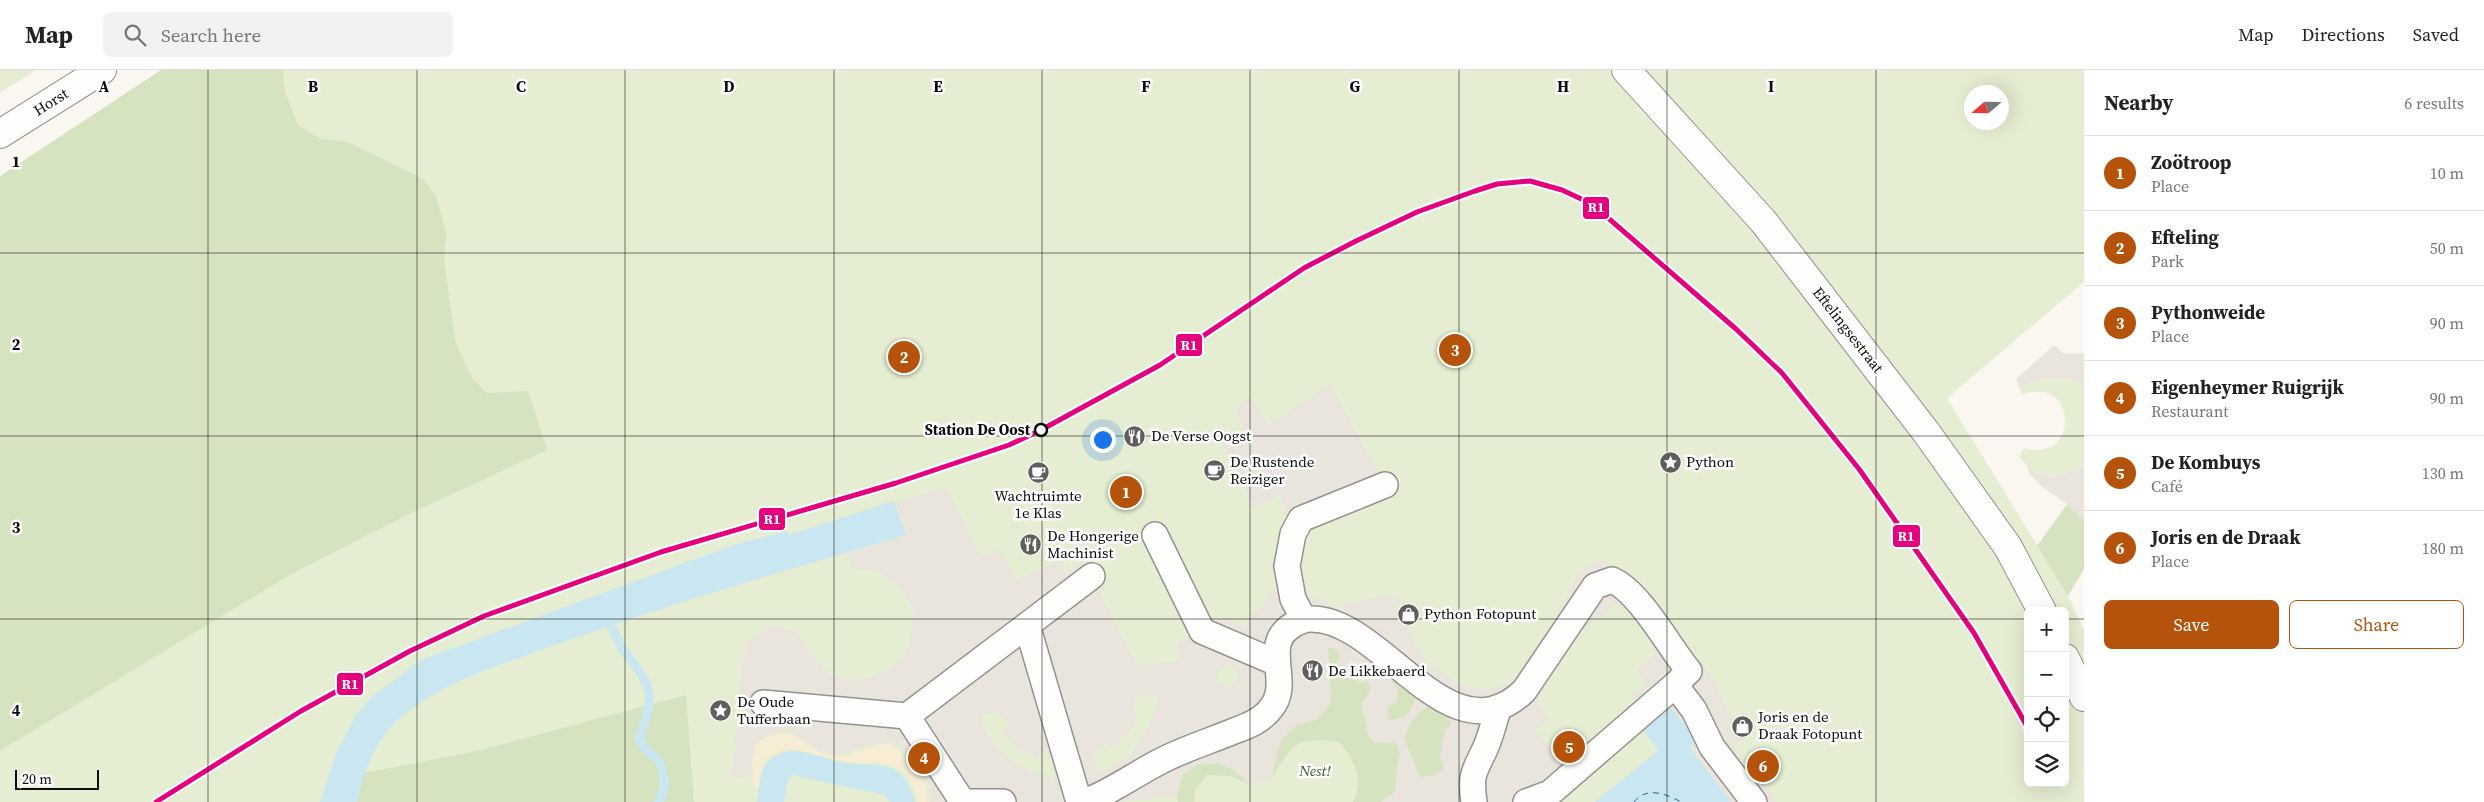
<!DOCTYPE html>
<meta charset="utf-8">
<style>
:root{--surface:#fff;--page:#f2f2f2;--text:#222;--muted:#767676;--line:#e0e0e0;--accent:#b45309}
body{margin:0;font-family:"Source Serif 4",serif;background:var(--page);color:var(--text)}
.controls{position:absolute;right:15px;bottom:15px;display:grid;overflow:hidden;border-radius:8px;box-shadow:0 5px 20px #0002}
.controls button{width:45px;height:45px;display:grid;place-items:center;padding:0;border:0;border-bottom:1px solid var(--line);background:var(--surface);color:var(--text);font:25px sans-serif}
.compass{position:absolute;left:1964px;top:15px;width:45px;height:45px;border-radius:50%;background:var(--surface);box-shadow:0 5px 20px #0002;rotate:250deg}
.scale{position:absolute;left:15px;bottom:12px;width:84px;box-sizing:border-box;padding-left:5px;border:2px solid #0c0c0c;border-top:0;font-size:14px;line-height:18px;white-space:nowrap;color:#0c0c0c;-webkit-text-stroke:4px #fff;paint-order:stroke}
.you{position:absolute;left:1102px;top:369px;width:18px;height:18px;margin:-12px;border:4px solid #fff;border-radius:50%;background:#1a73e8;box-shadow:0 0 0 8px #1a73e833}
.badge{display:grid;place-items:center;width:32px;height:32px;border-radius:50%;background:var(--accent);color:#fff;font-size:16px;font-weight:700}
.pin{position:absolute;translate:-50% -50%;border:2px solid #fff;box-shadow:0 1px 5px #0006}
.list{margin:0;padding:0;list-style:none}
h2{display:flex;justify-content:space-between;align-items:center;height:65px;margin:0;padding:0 20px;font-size:21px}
h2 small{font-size:16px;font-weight:400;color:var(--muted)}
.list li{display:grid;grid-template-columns:32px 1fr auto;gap:15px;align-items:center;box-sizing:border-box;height:75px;padding:0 20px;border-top:1px solid var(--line)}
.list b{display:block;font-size:19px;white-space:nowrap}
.list p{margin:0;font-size:16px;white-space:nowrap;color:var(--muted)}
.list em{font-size:16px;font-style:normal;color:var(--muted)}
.actions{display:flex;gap:10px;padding:15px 20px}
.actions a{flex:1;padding:11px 0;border:1px solid var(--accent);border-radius:8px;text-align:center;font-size:18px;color:var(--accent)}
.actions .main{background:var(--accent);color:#fff}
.icon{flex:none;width:28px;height:28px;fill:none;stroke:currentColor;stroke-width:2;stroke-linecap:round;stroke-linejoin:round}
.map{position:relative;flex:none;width:2084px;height:732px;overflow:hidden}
header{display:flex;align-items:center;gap:30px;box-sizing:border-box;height:70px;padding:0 25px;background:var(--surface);border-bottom:1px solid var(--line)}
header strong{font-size:24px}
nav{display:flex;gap:28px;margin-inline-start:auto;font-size:18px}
.search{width:350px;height:45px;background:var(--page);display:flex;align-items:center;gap:12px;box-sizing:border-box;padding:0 18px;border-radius:8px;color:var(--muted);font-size:19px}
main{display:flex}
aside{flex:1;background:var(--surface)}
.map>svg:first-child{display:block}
.green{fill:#e5edd2;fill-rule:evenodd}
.forest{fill:#d6e3c1}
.sand{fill:#f7edd4}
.plaza{fill:#e9e5dd;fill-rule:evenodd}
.water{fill:#cae6f0}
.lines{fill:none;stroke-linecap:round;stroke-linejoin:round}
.stream{stroke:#cae6f0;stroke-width:9}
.ferry{stroke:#226992;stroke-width:1;stroke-dasharray:6 5;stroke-linecap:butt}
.pedestrian-casing{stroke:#93928f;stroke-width:28}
.minor-casing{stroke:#93928f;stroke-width:30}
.tertiary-casing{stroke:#93928f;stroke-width:30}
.pedestrian{stroke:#fefefd;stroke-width:25}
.minor{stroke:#fefefd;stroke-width:28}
.tertiary{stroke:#fefefd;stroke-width:28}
.rail-1-casing{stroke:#fff;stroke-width:9}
.rail-1{stroke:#e5007d;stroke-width:5}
.grid{fill:none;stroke:#0c0c0c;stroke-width:1;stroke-opacity:0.55}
.stop-dot{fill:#fff;stroke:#0c0c0c;stroke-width:2.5}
.labels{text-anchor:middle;stroke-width:5;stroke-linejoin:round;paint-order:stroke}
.street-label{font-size:15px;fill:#0c0c0c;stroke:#fff}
.stop-label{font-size:15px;font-weight:bold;fill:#0c0c0c;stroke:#fff;text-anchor:end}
.poi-label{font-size:15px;fill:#0c0c0c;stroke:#fff;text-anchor:start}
.park-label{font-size:15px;font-style:italic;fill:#335d23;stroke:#fff}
.grid-label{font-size:16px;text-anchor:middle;font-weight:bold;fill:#0c0c0c;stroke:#fff;stroke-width:5;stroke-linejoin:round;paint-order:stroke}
.line-badge{stroke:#fff;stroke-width:2}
.badge-label{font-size:14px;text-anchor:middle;font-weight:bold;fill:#fff}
</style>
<header>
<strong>Map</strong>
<div class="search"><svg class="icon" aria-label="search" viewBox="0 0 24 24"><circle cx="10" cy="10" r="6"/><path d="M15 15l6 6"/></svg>Search here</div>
<nav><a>Map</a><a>Directions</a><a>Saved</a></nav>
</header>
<main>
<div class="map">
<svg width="2084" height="732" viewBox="0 0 2084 732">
<rect width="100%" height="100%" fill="#faf7f0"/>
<path class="green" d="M 0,0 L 36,0 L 0,23 Z
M 182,0 L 2084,0 L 2084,212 L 1947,328 L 2068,526 L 2084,560 L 2084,732 L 0,732 L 0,117 ZM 1972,22 L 2002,22 L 2002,52 L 1972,52 ZM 2028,541 L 2065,541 L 2065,713 L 2028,713 Z
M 2047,308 L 2071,310 L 2084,315 L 2084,397 L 2046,408 L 2031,400 L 2019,387 L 2024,378 C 2082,394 2076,303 2022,325 L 2019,317 Z"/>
<path class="forest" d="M 161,0 L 283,0 L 285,22 L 298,55 L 321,69 L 348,72 L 423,109 L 436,126 L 446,163 L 444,189 L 455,271 L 472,308 L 487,323 L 528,321 L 547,380 L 411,443 L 291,504 L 0,681 L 0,106 Z
M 2067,434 L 2084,451 L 2084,499 L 2068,526 L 2037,476 Z
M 1328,577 L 1335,579 L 1341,585 L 1337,592 L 1340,604 L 1362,613 L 1366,610 L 1369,613 L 1371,620 L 1362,633 L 1368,665 L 1376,673 L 1396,672 L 1400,684 L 1397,698 L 1395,722 L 1381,732 L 1353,732 C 1365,709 1354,691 1340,672 C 1295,667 1295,671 1272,708 L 1277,681 L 1283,667 L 1297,655 L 1318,649 L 1331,632 Z
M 1397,602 L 1417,625 C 1411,642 1409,648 1389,650 C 1384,637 1389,614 1397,602 Z
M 686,625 L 694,732 L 357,732 L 364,703 L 477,681 Z
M 1433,634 L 1445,643 L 1452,655 L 1445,660 L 1444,699 L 1433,706 L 1420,707 L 1404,669 C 1410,651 1416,643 1433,634 Z
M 1217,693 L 1232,699 L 1251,715 L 1230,706 L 1207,705 L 1195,720 L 1194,732 L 1178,732 L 1177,725 L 1182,705 L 1199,694 Z"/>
<path class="sand" d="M 785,663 C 805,666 817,687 838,687 C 857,687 871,672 891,674 C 903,683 933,718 927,732 L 917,732 C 916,722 911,706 902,701 C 880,689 865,694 842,691 C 818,688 796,671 771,685 C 758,691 763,710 757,719 L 754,716 C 750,687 749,665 785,663 Z"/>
<path class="plaza" d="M 2054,275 L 2064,284 L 2084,283 L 2084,315 L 2071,310 L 2047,308 L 2019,317 L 2016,309 Z
M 1330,314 L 1385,415 L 1317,452 L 1309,460 L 1289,446 L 1279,425 L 1254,438 L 1221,371 L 1245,360 L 1235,338 L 1249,327 L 1269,355 Z
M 2027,395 L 2046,408 L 2084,397 L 2084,451 L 2067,434 L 2042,417 L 2029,403 Z
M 938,419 L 947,419 L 981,488 L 1000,480 L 1016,510 L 1058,491 L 1064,503 L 1084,492 L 1137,595 L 1181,591 L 1178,573 L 1227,547 L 1244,557 L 1274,519 L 1301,509 L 1311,524 L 1326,533 L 1337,537 L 1383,525 L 1395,526 L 1398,529 L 1400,534 L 1397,535 L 1404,557 L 1408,556 L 1415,575 L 1430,595 L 1462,615 L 1481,619 L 1494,618 L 1510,612 L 1540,583 L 1575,509 L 1587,495 L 1603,491 L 1623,500 L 1654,533 L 1636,547 L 1616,533 L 1583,560 L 1559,588 L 1537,632 L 1549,649 L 1536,660 L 1565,695 L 1640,637 L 1632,626 L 1647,613 L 1636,599 L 1679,566 L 1712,607 L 1732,650 L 1745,667 L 1733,677 L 1776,732 L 1731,732 L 1690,677 L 1697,672 L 1638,652 L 1645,661 L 1573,716 L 1548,732 L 1381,732 L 1395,722 L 1397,697 L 1400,684 L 1396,672 L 1376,673 L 1368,665 L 1366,649 L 1361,639 L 1371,620 L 1369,613 L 1366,610 L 1362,613 L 1340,604 L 1336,598 L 1341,585 L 1335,579 L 1328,577 L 1331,632 L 1318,649 L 1297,655 L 1284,667 L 1277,681 L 1272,709 L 1251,715 L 1232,699 L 1217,693 L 1198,694 L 1183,705 L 1177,725 L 1121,732 L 930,732 L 933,726 L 928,711 L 913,696 L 903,678 L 892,673 L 878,673 L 843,684 L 830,684 L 818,681 L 792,663 L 785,662 L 764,667 L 756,674 L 750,703 L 742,709 L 732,709 L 742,593 L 748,571 L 772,555 L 792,560 L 828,603 L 852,611 L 874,606 L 901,591 L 911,570 L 913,537 L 899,515 L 875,500 L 852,499 L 847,484 L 906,466 L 896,432 ZM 1317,588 L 1318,591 L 1322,591 L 1324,609 L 1319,609 L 1319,613 L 1307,614 L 1305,589 ZM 1226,595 L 1233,597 L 1237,602 L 1238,608 L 1234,614 L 1228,617 L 1221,615 L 1217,610 L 1216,603 L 1220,598 ZM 1397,603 L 1417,625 L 1411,640 L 1402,649 L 1389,650 L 1386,641 L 1389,635 L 1397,632 L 1398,619 L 1391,611 ZM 1139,626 L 1154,626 L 1159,630 L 1147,661 L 1131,684 L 1103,702 L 1097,700 L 1094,684 L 1097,679 L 1105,674 L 1114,679 L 1128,664 L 1138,647 L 1133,640 L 1134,631 ZM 1433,634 L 1445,643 L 1452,655 L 1445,660 L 1440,686 L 1444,699 L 1432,706 L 1420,707 L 1404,669 L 1410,652 L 1420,641 ZM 999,643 L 1004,646 L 1008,654 L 1003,663 L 1019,678 L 1035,688 L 1042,683 L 1052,685 L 1056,690 L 1056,704 L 1052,709 L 1021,696 L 999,681 L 980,652 L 983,646 Z"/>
<path class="water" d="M 894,431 L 906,465 C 787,500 668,534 552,576 C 500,595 437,613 396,652 C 373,673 364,703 357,732 L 320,732 L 335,686 L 356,645 L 372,627 L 421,590 L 734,475 L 787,461 L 789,465 Z
M 1665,630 L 1697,671 L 1690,678 L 1731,732 L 1595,732 L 1659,680 L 1637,652 Z
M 790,681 C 808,681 822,688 839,692 C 876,700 902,683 915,732 L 890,732 L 885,725 L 793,705 L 788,709 L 784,732 L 757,732 C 761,704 759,688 790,681 Z"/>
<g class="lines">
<path class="stream" d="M 611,555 C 629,606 668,604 639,667 C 641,678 649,681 656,688 C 666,700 667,720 658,732"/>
<path class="ferry" d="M 1634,732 C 1646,716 1667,724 1681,732"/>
<defs>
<path id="pedestrian" d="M 1155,465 L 1202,561 L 1277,593
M 1304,550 L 1293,529 L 1287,496 L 1293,464 L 1301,449 L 1385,415
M 1027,555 L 1079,732
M 763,633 L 907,646 L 962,731
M 907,646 L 1092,506
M 962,732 L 1003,732
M 1084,732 C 1112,722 1135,704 1161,691 C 1184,679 1210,671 1234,661 C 1248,656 1263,650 1272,637 C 1292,611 1260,574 1293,555 C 1298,552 1305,549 1311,549 C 1383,548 1449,692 1524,621 L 1595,516 L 1612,510 C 1640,522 1669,577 1689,601 L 1675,615
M 1474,732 C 1470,705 1474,702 1485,679 C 1491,666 1494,651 1499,637
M 1526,732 L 1550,723 L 1675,615 L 1694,640 L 1712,677 L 1754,732"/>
<path id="minor" d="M 1626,0 L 1763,151 L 1926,362 L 2008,477 L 2042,541
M 2065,588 L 2084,627"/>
<path id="tertiary" d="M 0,64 L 102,0"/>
</defs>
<use href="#pedestrian" class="pedestrian-casing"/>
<use href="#minor" class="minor-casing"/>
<use href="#tertiary" class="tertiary-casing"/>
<use href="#pedestrian" class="pedestrian"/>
<use href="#minor" class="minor"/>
<use href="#tertiary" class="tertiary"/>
<defs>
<path id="rail-1" d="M 156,732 L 301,641 L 410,581 L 484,546 L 661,482 L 896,413 L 1009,375 L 1041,360 L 1160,295 L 1304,198 L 1356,171 L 1417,142 L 1475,121 L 1497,114 L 1530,111 L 1562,120 L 1592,134 L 1736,259 L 1782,303 L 1859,399 L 1974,563 L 2028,658"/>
</defs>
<use href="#rail-1" class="rail-1-casing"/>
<use href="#rail-1" class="rail-1"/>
</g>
<path class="grid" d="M 208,0 L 208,732M 417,0 L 417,732M 625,0 L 625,732M 834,0 L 834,732M 1042,0 L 1042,732M 1250,0 L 1250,732M 1459,0 L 1459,732M 1667,0 L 1667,732M 1876,0 L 1876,732M 0,183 L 2084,183M 0,366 L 2084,366M 0,549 L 2028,549M 2065,549 L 2084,549"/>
<defs>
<symbol id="restaurant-disc" viewBox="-11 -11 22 22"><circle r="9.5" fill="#5f5e5c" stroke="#fff"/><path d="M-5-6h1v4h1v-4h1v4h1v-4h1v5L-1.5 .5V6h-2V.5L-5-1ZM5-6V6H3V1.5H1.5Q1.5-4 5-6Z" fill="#fff"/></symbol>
<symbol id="sight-disc" viewBox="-11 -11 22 22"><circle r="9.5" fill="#5f5e5c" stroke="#fff"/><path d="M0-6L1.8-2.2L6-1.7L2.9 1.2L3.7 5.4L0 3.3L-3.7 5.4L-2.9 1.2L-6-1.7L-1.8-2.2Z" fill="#fff"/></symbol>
<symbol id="cafe-disc" viewBox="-11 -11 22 22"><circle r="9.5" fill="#5f5e5c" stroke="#fff"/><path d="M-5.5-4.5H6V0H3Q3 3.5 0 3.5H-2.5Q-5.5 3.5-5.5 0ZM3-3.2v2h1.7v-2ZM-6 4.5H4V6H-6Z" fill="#fff"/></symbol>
<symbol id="shop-disc" viewBox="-11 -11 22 22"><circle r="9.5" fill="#5f5e5c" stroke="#fff"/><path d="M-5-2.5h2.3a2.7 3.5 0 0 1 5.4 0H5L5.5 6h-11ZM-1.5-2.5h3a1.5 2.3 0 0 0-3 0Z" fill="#fff"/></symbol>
</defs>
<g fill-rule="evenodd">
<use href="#restaurant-disc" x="1122" y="354" width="25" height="25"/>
<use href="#sight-disc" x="1658" y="380" width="25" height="25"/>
<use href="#cafe-disc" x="1202" y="388" width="25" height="25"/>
<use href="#cafe-disc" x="1026" y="390" width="25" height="25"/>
<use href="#restaurant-disc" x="1018" y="462" width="25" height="25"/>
<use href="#shop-disc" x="1396" y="532" width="25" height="25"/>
<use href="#restaurant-disc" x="1300" y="588" width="25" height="25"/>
<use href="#sight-disc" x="708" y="628" width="25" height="25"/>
<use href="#shop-disc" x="1730" y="644" width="25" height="25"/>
</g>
<circle class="stop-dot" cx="1041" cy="360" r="6"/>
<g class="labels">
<g class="street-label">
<text transform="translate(51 32) rotate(-32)" y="5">Horst</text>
<text transform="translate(1848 260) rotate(52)" y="5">Eftelingsestraat</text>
</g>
<g class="stop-label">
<text x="1030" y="365">Station De Oost</text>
</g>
<g class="poi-label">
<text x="1151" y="371">De Verse Oogst</text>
<text x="1230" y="397">De Rustende<tspan x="1230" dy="17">Reiziger</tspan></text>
<text x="1686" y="397">Python</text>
<text x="1038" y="431" text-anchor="middle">Wachtruimte<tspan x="1038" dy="17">1e Klas</tspan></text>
<text x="1047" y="471">De Hongerige<tspan x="1047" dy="17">Machinist</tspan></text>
<text x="1424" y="549">Python Fotopunt</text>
<text x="1328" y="606">De Likkebaerd</text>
<text x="737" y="637">De Oude<tspan x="737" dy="17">Tufferbaan</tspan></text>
<text x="1758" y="652">Joris en de<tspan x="1758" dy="17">Draak Fotopunt</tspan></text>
</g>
<g class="park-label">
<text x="1315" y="706">Nest!</text>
</g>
</g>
<g class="grid-label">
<text x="104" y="22">A</text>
<text x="313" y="22">B</text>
<text x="521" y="22">C</text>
<text x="729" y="22">D</text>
<text x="938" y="22">E</text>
<text x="1146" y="22">F</text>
<text x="1355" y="22">G</text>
<text x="1563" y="22">H</text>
<text x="1771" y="22">I</text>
<text x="16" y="97">1</text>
<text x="16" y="280">2</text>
<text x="16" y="463">3</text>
<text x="16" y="646">4</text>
</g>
<g class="line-badge">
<rect x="1582" y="126" width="28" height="24" rx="5" fill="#e5007d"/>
<rect x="1175" y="263" width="28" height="24" rx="5" fill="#e5007d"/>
<rect x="758" y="437" width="28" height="24" rx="5" fill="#e5007d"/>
<rect x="1892" y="454" width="29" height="24" rx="5" fill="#e5007d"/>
<rect x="336" y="602" width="28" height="24" rx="5" fill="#e5007d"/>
</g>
<g class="badge-label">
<text x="1596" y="142">R1</text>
<text x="1189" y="280">R1</text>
<text x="772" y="454">R1</text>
<text x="1906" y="471">R1</text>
<text x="350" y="619">R1</text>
</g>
</svg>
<div class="controls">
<button>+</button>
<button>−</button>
<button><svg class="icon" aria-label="locate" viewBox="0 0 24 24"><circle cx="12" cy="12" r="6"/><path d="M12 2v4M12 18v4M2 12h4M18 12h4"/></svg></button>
<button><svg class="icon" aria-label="layers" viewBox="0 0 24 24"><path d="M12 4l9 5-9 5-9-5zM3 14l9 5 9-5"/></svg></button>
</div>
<svg class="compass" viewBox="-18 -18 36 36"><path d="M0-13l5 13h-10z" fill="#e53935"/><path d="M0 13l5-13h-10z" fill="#767676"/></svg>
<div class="scale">20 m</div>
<div class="you"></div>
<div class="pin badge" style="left:1126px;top:422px">1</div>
<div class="pin badge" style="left:904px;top:287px">2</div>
<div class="pin badge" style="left:1455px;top:280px">3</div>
<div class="pin badge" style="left:924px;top:688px">4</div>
<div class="pin badge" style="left:1569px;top:677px">5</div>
<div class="pin badge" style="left:1763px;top:696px">6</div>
</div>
<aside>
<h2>Nearby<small>6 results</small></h2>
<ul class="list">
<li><span class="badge">1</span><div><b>Zoötroop</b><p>Place</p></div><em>10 m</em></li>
<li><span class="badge">2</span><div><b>Efteling</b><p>Park</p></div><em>50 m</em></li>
<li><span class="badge">3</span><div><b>Pythonweide</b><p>Place</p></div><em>90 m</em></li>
<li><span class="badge">4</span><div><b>Eigenheymer Ruigrijk</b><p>Restaurant</p></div><em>90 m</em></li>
<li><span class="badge">5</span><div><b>De Kombuys</b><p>Café</p></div><em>130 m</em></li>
<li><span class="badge">6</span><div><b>Joris en de Draak</b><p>Place</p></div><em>180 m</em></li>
</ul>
<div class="actions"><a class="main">Save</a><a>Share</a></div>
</aside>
</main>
